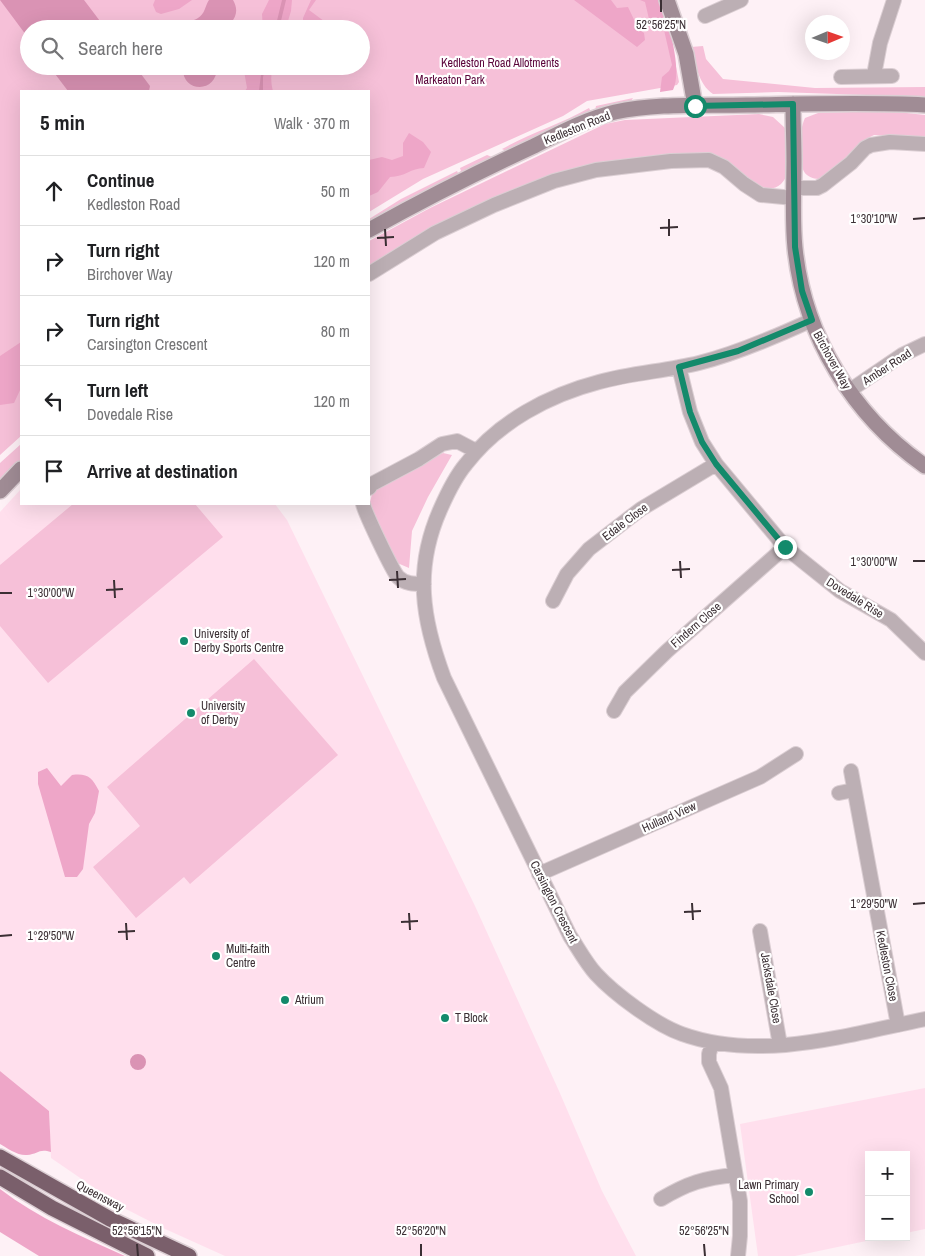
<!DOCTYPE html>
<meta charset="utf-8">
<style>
:root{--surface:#fff;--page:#f6f6f6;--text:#202124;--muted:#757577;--line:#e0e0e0}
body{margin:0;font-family:"Archivo Narrow",sans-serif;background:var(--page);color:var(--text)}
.controls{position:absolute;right:15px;bottom:15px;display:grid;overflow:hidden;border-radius:0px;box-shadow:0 5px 20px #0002}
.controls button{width:45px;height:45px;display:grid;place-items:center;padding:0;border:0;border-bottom:1px solid var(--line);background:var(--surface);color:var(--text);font:25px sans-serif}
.compass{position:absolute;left:805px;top:15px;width:45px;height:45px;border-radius:50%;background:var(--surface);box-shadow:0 5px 20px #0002;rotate:88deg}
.stop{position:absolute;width:15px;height:15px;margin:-11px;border:4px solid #138a6b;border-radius:50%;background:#fff}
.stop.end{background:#138a6b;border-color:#fff;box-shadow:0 1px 5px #0008}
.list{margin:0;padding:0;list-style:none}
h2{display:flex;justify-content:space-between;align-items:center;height:65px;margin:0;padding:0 20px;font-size:21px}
h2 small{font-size:16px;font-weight:400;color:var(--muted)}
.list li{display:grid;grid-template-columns:32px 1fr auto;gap:15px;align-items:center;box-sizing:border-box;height:70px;padding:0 20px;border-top:1px solid var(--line)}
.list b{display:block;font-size:19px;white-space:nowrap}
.list p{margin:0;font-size:16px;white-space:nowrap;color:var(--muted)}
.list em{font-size:16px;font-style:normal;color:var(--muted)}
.icon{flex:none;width:28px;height:28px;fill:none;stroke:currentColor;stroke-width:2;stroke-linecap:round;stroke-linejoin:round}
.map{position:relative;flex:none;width:925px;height:1256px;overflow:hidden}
.search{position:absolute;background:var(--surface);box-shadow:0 5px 20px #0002;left:20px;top:20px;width:350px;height:55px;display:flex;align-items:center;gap:12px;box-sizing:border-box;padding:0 18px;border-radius:28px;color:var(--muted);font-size:19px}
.panel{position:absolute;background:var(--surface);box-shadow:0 5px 20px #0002;left:20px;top:90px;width:350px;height:415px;border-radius:0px}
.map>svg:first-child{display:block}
.built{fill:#ffdfed}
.green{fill:#f6c0d8;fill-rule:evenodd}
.forest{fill:#eea6c8}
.water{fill:#da93b4}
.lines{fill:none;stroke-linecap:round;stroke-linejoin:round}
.street-casing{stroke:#dbced3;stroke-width:16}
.secondary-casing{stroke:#dbced3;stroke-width:18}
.highway-casing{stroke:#dbced3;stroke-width:18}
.street{stroke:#bcafb4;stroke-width:14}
.secondary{stroke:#a08c95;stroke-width:15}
.highway{stroke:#7a5f6b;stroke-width:15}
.route{stroke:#138a6b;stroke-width:6}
.ticks{fill:none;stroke:#3b2f34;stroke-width:2}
.poi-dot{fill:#138a6b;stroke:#fff;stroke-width:2}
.labels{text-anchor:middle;stroke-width:4.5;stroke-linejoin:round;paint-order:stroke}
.park-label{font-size:12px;fill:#5a043a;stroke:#fff}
.street-label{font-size:12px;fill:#3b2f34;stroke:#fff}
.poi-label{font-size:12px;fill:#3b2f34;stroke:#fff;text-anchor:start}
.ticks-label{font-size:12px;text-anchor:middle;fill:#3b2f34;stroke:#fff;stroke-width:4.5;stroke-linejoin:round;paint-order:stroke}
</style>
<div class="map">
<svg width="925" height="1256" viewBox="0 0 925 1256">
<rect width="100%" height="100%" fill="#fef1f6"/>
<path class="built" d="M 21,489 L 21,504 L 275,504 L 287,520 L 475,906 L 559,1091 L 602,1191 L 636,1256 L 225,1256 L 163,1228 L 124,1208 L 51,1158 L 49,1111 L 0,1071 L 0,512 Z
M 925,1088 L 925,1229 L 906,1233 L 906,1155 L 869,1155 L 869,1237 L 885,1237 L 795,1256 L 758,1256 L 740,1124 Z"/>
<path class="green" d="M 0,0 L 660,0 L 672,36 L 673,51 L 679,82 L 677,85 L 587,101 L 563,116 L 423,179 L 369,212 L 369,91 L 21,91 L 21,436 L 0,455 ZM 29,29 L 361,29 L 361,66 L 29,66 Z
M 703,46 L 706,59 L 723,79 L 815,88 L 925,87 L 925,97 L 778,92 L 713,94 C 698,84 696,64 691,47 Z
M 633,98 L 631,101 L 634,103 L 549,130 L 506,151 L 502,149 C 530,133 561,124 589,108 L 590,110 L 595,111 L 596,106 Z
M 888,111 L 925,115 L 925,138 L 874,135 L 868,138 L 822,179 C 817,179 812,179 807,175 C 796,166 799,130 805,118 L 818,113 Z
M 759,114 L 773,117 L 785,128 L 788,174 C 786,177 784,181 781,184 C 764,200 734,170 720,160 L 572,170 L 369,267 L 369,241 L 430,208 L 605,124 L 625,120 Z
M 487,155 L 492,157 L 369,223 L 369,219 L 401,199 L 457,171 L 458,173 L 461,171 L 460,168 Z
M 21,444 L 21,460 L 0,482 L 0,463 Z
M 443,453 L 452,455 L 428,497 L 412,531 L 409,568 L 395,562 L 369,506 L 372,494 L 378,486 Z
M 73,504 L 195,504 L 223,537 L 48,683 L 0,626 L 0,565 Z
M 254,659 L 338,755 L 190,884 L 184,877 L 136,918 L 93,867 L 140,826 L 107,787 Z"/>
<path class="forest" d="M 155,0 L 192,0 L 179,9 L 161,14 L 156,12 L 153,5 Z
M 269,0 L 292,0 L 291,11 L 288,21 L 268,26 L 267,29 L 263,29 L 262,14 Z
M 311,0 L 316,0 L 309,10 L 332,27 L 330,29 L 303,29 L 303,18 Z
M 574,0 L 611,0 L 617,8 L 628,7 L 638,28 L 644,33 L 645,40 L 637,47 Z
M 640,0 L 660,0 C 668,22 683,69 673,90 L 660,92 L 662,77 L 669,71 L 672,65 L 664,30 L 649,19 L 645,2 Z
M 246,66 L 274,66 C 270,73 271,84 273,91 L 245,91 L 247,88 L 244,71 Z
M 409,133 L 423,142 L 431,152 L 424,168 C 411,168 405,177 390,177 L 378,192 L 369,196 L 369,160 L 382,157 L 392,160 L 403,156 L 403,143 Z
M 21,342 L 21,388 L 14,403 L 0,405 L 0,356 Z
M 47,768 L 61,786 L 72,775 C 87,773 92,777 99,791 L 95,813 L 89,824 L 83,869 L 77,877 L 65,877 L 38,784 L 38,772 Z
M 0,1071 L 49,1111 L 51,1152 C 39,1148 38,1154 27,1155 C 18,1156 7,1148 0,1144 Z
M 0,1189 C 38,1218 82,1237 125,1256 L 39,1256 L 0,1232 Z"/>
<path class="water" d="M 0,0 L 84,0 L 106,29 L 29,29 L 29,39 Z
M 209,0 L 233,0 C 238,9 237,15 231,23 L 210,29 L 172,29 C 181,16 189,24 198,18 C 205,14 205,6 209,0 Z
M 282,0 L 286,0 L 279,29 L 275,29 Z
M 49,66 L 135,66 L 150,86 L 149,91 L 68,91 Z
M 183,66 L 217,66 C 218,95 180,93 183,66 Z
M 262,66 L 266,66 L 263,77 L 263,91 L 259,91 Z
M130 1062a8 8 0 1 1 16 0a8 8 0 1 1-16 0Z"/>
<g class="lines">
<defs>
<path id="street" d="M 705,16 L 741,0
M 874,75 L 880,43 L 894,0
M 841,77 L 892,76
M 794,188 L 817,188 L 823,185 L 851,163 L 865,148 L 871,145 L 890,142 L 925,144
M 369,274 L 435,233 L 494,205 L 554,181 L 596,170 L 671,161 L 709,160 L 724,167 L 744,184 L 761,195 L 794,198
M 812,320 C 775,337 738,353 699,363 C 666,371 631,373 599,382 C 549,395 498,422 466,464 C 455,477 447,494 440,510 C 414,569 422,619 444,678 L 570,936 C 578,948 586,963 596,974 C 607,986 622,998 636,1008 C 650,1018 665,1028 682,1034 C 760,1062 847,1035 925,1019
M 679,367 L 690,412 L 702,442 L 716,464 L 785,547 L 840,591 L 891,620 L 925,653
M 849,391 L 902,355 L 925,344
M 369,488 L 372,484 L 419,459 L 442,444 L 457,441 L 476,451
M 363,504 C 365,513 392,570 398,577 C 405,584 414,584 424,584
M 553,601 L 567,574 L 589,549 L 641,509 L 716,464
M 614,711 L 625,692 L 667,651 L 785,547
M 851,771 L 898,1025
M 839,793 L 854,790
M 539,874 L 760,777 L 796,754
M 760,931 L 780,1045
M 712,1043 L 709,1054 L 709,1062 L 721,1088 L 740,1201 L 740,1236 L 738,1256
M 661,1199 C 688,1183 704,1178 735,1175"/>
<path id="secondary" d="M 667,0 L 686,54 L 695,106
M 793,104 C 793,123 794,142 794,161 C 794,190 792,219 795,248 C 804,336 853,416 925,466
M 369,230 C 423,200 478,172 534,146 C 560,133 586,119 615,112 C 657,103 703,106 747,105 C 806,104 866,102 925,105
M 0,491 L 21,469"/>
<path id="highway" d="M 0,1157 L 110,1219 L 189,1256
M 0,1177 L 52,1208 L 147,1256"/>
</defs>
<use href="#street" class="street-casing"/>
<use href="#secondary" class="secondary-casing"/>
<use href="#highway" class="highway-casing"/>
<use href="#street" class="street"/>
<use href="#secondary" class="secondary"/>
<use href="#highway" class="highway"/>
</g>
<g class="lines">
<path class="route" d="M 695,106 L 793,104 L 795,247 L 802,291 L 812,320 L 738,351 L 679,367 L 690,412 L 702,442 L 716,464 L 785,547"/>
</g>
<path class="ticks" d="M 661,0 L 661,12M 669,219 L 669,236M 913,219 L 925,218M 660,228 L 678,227M 385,229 L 386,246M 377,238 L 394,237M 680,561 L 681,578M 913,561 L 925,561M 672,570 L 690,569M 397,571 L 398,588M 114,580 L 115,598M 389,580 L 406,579M 106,590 L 123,589M 0,593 L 12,593M 692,903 L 693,920M 913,904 L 925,903M 684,912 L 701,911M 409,913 L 410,930M 401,922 L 418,921M 126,923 L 127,940M 118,932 L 135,931M 0,936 L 12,935M 137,1244 L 138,1256M 421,1244 L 421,1256M 704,1244 L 705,1256"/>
<g class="poi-dot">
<circle cx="184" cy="641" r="5"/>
<circle cx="191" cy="713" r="5"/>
<circle cx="216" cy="956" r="5"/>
<circle cx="285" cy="1000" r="5"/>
<circle cx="445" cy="1018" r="5"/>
<circle cx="809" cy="1192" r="5"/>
</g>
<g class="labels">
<g class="park-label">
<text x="500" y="67">Kedleston Road Allotments</text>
<text x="450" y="84">Markeaton Park</text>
</g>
<g class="street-label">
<text transform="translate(577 128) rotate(-22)" y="4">Kedleston Road</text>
<text transform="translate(832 360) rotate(61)" y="4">Birchover Way</text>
<text transform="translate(887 367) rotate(-33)" y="4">Amber Road</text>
<text transform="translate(625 522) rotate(-37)" y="4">Edale Close</text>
<text transform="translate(855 598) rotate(32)" y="4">Dovedale Rise</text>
<text transform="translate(696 625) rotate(-41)" y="4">Findern Close</text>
<text transform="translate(669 817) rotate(-24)" y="4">Hulland View</text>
<text transform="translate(554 902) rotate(63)" y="4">Carsington Crescent</text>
<text transform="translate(887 966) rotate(79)" y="4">Kedleston Close</text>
<text transform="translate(771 988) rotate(80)" y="4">Jacksdale Close</text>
<text transform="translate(100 1196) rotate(28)" y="4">Queensway</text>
</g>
<g class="poi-label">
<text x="194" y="638">University of<tspan x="194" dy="14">Derby Sports Centre</tspan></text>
<text x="201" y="710">University<tspan x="201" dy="14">of Derby</tspan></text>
<text x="226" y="953">Multi-faith<tspan x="226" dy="14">Centre</tspan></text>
<text x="295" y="1004">Atrium</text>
<text x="455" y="1022">T Block</text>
<text x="799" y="1189" text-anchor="end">Lawn Primary<tspan x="799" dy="14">School</tspan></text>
</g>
</g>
<g class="ticks-label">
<text x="661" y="29">52°56'25"N</text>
<text x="874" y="223">1°30'10"W</text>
<text x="874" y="566">1°30'00"W</text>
<text x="51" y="597">1°30'00"W</text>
<text x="874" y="908">1°29'50"W</text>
<text x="51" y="940">1°29'50"W</text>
<text x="137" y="1235">52°56'15"N</text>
<text x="421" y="1235">52°56'20"N</text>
<text x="704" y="1235">52°56'25"N</text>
</g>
</svg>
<div class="controls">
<button>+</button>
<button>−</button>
</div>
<svg class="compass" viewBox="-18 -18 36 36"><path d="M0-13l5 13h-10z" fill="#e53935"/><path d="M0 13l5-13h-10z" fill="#757577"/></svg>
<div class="stop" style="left:695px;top:106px"></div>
<div class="stop end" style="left:785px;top:547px"></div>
<div class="search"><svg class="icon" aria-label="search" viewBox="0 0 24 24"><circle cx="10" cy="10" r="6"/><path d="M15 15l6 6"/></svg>Search here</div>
<section class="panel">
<h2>5 min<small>Walk · 370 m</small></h2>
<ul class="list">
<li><svg class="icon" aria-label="ahead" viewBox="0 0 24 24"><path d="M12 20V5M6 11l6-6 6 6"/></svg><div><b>Continue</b><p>Kedleston Road</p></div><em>50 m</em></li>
<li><svg class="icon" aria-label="right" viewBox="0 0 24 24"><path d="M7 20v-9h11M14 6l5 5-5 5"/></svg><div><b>Turn right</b><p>Birchover Way</p></div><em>120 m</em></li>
<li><svg class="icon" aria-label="right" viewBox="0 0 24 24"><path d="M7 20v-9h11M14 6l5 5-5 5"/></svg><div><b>Turn right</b><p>Carsington Crescent</p></div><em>80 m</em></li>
<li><svg class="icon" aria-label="left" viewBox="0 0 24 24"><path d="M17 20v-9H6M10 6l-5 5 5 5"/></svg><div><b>Turn left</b><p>Dovedale Rise</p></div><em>120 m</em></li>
<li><svg class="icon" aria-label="arrive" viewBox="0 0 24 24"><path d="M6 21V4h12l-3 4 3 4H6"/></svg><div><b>Arrive at destination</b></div></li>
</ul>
</section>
</div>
